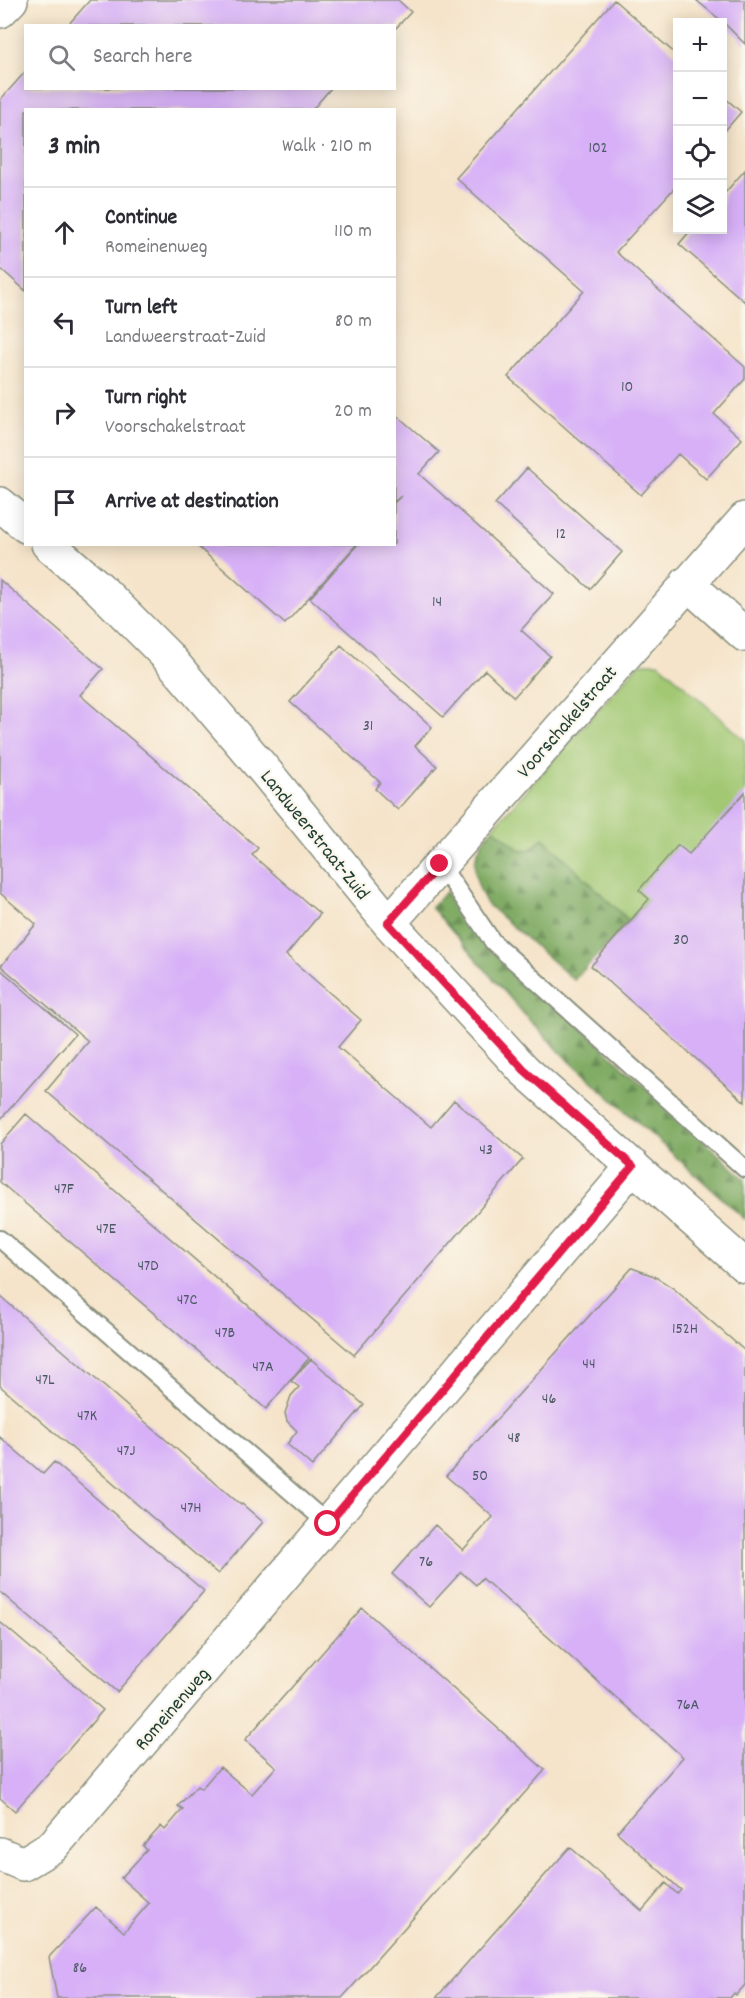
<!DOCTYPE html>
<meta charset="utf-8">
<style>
:root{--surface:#fff;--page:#f2f2f3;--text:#2b2b33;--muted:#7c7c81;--line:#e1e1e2}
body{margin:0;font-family:Dekko,sans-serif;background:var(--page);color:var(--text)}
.controls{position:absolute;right:18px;top:18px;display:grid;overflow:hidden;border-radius:0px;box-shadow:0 3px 15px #0003}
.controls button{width:54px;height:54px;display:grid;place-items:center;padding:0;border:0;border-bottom:2px solid var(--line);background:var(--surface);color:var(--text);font:30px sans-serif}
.stop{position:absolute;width:18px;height:18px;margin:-14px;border:4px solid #e11d48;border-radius:50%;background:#fff}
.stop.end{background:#e11d48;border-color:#fff;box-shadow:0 2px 6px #0008}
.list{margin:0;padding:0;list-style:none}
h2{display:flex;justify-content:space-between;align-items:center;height:78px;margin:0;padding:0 24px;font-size:26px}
h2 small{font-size:20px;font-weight:400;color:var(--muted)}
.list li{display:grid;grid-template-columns:39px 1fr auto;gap:18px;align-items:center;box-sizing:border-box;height:90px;padding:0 24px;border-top:2px solid var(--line)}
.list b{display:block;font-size:22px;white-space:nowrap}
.list p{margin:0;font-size:20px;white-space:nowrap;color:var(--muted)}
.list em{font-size:20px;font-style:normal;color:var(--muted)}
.icon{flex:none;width:33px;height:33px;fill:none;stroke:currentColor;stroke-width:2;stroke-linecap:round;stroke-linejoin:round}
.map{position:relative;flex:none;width:745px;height:1998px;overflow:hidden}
.search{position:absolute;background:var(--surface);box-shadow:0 3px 15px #0003;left:24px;top:24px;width:372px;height:66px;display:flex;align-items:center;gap:15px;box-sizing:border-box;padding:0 21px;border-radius:0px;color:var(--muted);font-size:22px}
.panel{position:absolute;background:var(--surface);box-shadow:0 3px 15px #0003;left:24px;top:108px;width:372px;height:438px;border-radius:0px}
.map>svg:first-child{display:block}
.grass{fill:#a2c873;stroke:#608254;stroke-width:1.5}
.forest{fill:url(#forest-firs);stroke:#50744c;stroke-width:1.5}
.building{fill:#d7b0f7}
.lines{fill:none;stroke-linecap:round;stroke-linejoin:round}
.lane-casing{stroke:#8a907f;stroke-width:20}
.street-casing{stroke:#8a907f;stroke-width:36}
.lane{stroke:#fff;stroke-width:16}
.street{stroke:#fff;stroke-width:33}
.route{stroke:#e11d48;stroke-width:8}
.labels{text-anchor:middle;stroke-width:4.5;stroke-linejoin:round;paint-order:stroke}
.number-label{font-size:16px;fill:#4d5a65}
.street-label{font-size:20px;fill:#1f3d34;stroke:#fbf7ec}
</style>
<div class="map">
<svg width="745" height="1998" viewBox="0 0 745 1998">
<defs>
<pattern id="forest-firs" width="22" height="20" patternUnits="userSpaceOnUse" patternTransform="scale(1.5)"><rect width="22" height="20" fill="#81ac65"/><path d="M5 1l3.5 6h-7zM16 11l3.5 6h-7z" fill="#698d54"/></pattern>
</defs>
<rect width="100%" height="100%" fill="#fbf7ec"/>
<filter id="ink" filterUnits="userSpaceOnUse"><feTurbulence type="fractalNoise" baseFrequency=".0167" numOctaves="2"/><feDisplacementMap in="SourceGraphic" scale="12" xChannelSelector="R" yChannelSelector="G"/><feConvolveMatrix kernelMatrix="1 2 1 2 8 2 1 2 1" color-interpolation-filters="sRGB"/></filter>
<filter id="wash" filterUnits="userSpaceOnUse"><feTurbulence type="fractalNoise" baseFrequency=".008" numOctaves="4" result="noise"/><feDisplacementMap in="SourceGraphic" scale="24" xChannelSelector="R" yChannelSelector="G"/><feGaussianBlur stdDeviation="1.35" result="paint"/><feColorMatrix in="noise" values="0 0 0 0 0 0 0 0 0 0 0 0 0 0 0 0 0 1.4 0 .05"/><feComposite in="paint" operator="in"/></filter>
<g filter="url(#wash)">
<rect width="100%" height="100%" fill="#f5e4ca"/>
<path class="grass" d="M 640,663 L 659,663 L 745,740 L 745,794 L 629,921 L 543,838 L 531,849 L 521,851 L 493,828 Z"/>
<path class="forest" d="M 493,828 L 521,851 L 531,849 L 543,838 L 629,921 L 574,980 L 487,904 C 470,874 470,854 493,828 Z
M 446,892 L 457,913 L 745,1179 L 745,1219 L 565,1057 L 530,1021 L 431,907 Z"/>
<g id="blocks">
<path class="building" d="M 90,0 L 398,0 L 411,12 L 394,30 L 394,26 L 67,26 Z
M 614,0 L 678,56 L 678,184 L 616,252 L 745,367 L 745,379 L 714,414 L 742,439 L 706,479 L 678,454 L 641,495 L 508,377 L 584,291 L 456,178 Z
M 696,0 L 745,0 L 745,44 L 723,22 Z
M 26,71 L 26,88 L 331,88 L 312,110 L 26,110 L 26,291 L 0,268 L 0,100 Z
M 723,96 L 741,112 L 723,133 Z
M 745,170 L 745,302 L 679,244 L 691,230 L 723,230 L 723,195 Z
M 394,413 L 439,452 L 419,474 L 554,594 L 521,630 L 550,656 L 514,697 L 485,670 L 443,717 L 310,598 L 358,544 L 394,544 L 394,503 L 401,496 L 394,502 Z
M 527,468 L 622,552 L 590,589 L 495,504 Z
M 195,544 L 357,544 L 285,624 Z
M 0,580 L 103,669 L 80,695 L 258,848 L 252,855 L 320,914 L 286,955 L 361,1020 L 338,1047 L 431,1127 L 454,1100 L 523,1159 L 354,1355 L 46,1091 L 88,1041 L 1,966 L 36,924 L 0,893 Z
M 341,645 L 432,727 L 415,746 L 437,766 L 398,810 L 375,789 L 380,782 L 290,702 Z
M 745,792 L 745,1102 L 591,966 L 649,899 L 639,890 L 678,845 L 689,854 Z
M 0,969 L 75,1034 L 0,1120 Z
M 26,1114 L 309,1358 L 266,1409 L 0,1182 L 0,1144 Z
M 632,1268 L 654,1276 L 673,1288 L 745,1351 L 745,1985 L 736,1995 L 734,1993 L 730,1998 L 436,1998 L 570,1847 L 642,1911 L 666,1883 L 677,1894 L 681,1890 L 617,1832 L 683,1757 L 482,1578 L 476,1585 L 461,1572 L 429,1607 L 392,1574 L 435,1525 L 463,1550 L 493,1517 L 446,1476 Z
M 0,1296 L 241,1505 L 242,1504 L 263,1522 L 218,1574 L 0,1386 Z
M 311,1359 L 364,1405 L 312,1466 L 287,1444 L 297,1431 L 287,1421 L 285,1413 L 291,1396 L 299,1387 L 291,1381 Z
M 0,1437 L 43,1474 L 54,1462 L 204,1591 L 117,1692 L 0,1592 Z
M 362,1608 L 545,1770 L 342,1998 L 57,1998 L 49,1957 L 96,1907 L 124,1932 L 149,1903 L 121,1878 L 147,1850 L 143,1846 L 161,1826 L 165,1830 L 183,1809 L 178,1806 L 197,1786 L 201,1789 L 220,1767 L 252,1794 L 276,1767 L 245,1740 Z
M 0,1622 L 103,1710 L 15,1811 L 0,1798 Z"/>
</g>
</g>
<g filter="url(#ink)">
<use href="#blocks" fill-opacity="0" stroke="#8a907f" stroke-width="1.5"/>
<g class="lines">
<defs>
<path id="lane" d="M 440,864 L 493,942 L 745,1169
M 0,1239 L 328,1524"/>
<path id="street" d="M 0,11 L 11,0
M 0,504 L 26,526
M 48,544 L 99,588 L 167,656 L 265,771 L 389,923 L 524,1070 L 745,1266
M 687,583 L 745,635
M 389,923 L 745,519
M 0,1854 L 23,1864 L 53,1846 L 633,1166"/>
</defs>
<use href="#lane" class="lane-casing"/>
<use href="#street" class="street-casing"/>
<use href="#lane" class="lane"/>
<use href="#street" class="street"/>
</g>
</g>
<g class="lines" filter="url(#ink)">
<path class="route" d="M 328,1524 L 633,1166 L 524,1070 L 388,923 L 440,864"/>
</g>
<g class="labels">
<g class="number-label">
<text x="598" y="152">102</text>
<text x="627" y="391">10</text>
<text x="561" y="538">12</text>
<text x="437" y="606">14</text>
<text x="368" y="730">31</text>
<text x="681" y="944">30</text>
<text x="486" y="1154">43</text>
<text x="64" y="1193">47F</text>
<text x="106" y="1233">47E</text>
<text x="148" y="1270">47D</text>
<text x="187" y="1304">47C</text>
<text x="685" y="1333">152H</text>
<text x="225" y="1337">47B</text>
<text x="589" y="1368">44</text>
<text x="263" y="1371">47A</text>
<text x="45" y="1384">47L</text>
<text x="549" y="1403">46</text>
<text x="87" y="1420">47K</text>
<text x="514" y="1442">48</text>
<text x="126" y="1455">47J</text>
<text x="480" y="1480">50</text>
<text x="191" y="1512">47H</text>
<text x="426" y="1566">76</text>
<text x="688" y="1709">76A</text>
<text x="80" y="1972">86</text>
</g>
<g class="street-label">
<text transform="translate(566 721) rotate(-49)" y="7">Voorschakelstraat</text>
<text transform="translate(316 834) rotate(51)" y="7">Landweerstraat-Zuid</text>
<text transform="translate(171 1708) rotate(-49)" y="7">Romeinenweg</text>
</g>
</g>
</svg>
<div class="controls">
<button>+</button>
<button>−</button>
<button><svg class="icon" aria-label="locate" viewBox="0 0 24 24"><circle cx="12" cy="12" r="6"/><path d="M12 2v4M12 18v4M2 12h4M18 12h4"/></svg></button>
<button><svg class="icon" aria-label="layers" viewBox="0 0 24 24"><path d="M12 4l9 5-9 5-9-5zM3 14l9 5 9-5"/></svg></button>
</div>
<div class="stop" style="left:328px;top:1524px"></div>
<div class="stop end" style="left:440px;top:864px"></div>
<div class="search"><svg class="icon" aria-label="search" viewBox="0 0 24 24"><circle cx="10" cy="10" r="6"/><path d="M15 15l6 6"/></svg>Search here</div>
<section class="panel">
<h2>3 min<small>Walk · 210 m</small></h2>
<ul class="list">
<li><svg class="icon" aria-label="ahead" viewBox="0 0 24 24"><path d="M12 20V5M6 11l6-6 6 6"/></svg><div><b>Continue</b><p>Romeinenweg</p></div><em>110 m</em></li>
<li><svg class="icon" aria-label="left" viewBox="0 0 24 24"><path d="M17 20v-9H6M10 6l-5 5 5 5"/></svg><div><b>Turn left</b><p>Landweerstraat-Zuid</p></div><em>80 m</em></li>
<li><svg class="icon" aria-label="right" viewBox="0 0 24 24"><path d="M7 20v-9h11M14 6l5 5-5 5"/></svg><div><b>Turn right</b><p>Voorschakelstraat</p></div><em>20 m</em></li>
<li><svg class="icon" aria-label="arrive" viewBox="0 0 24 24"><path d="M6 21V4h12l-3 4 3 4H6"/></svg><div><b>Arrive at destination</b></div></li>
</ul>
</section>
</div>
